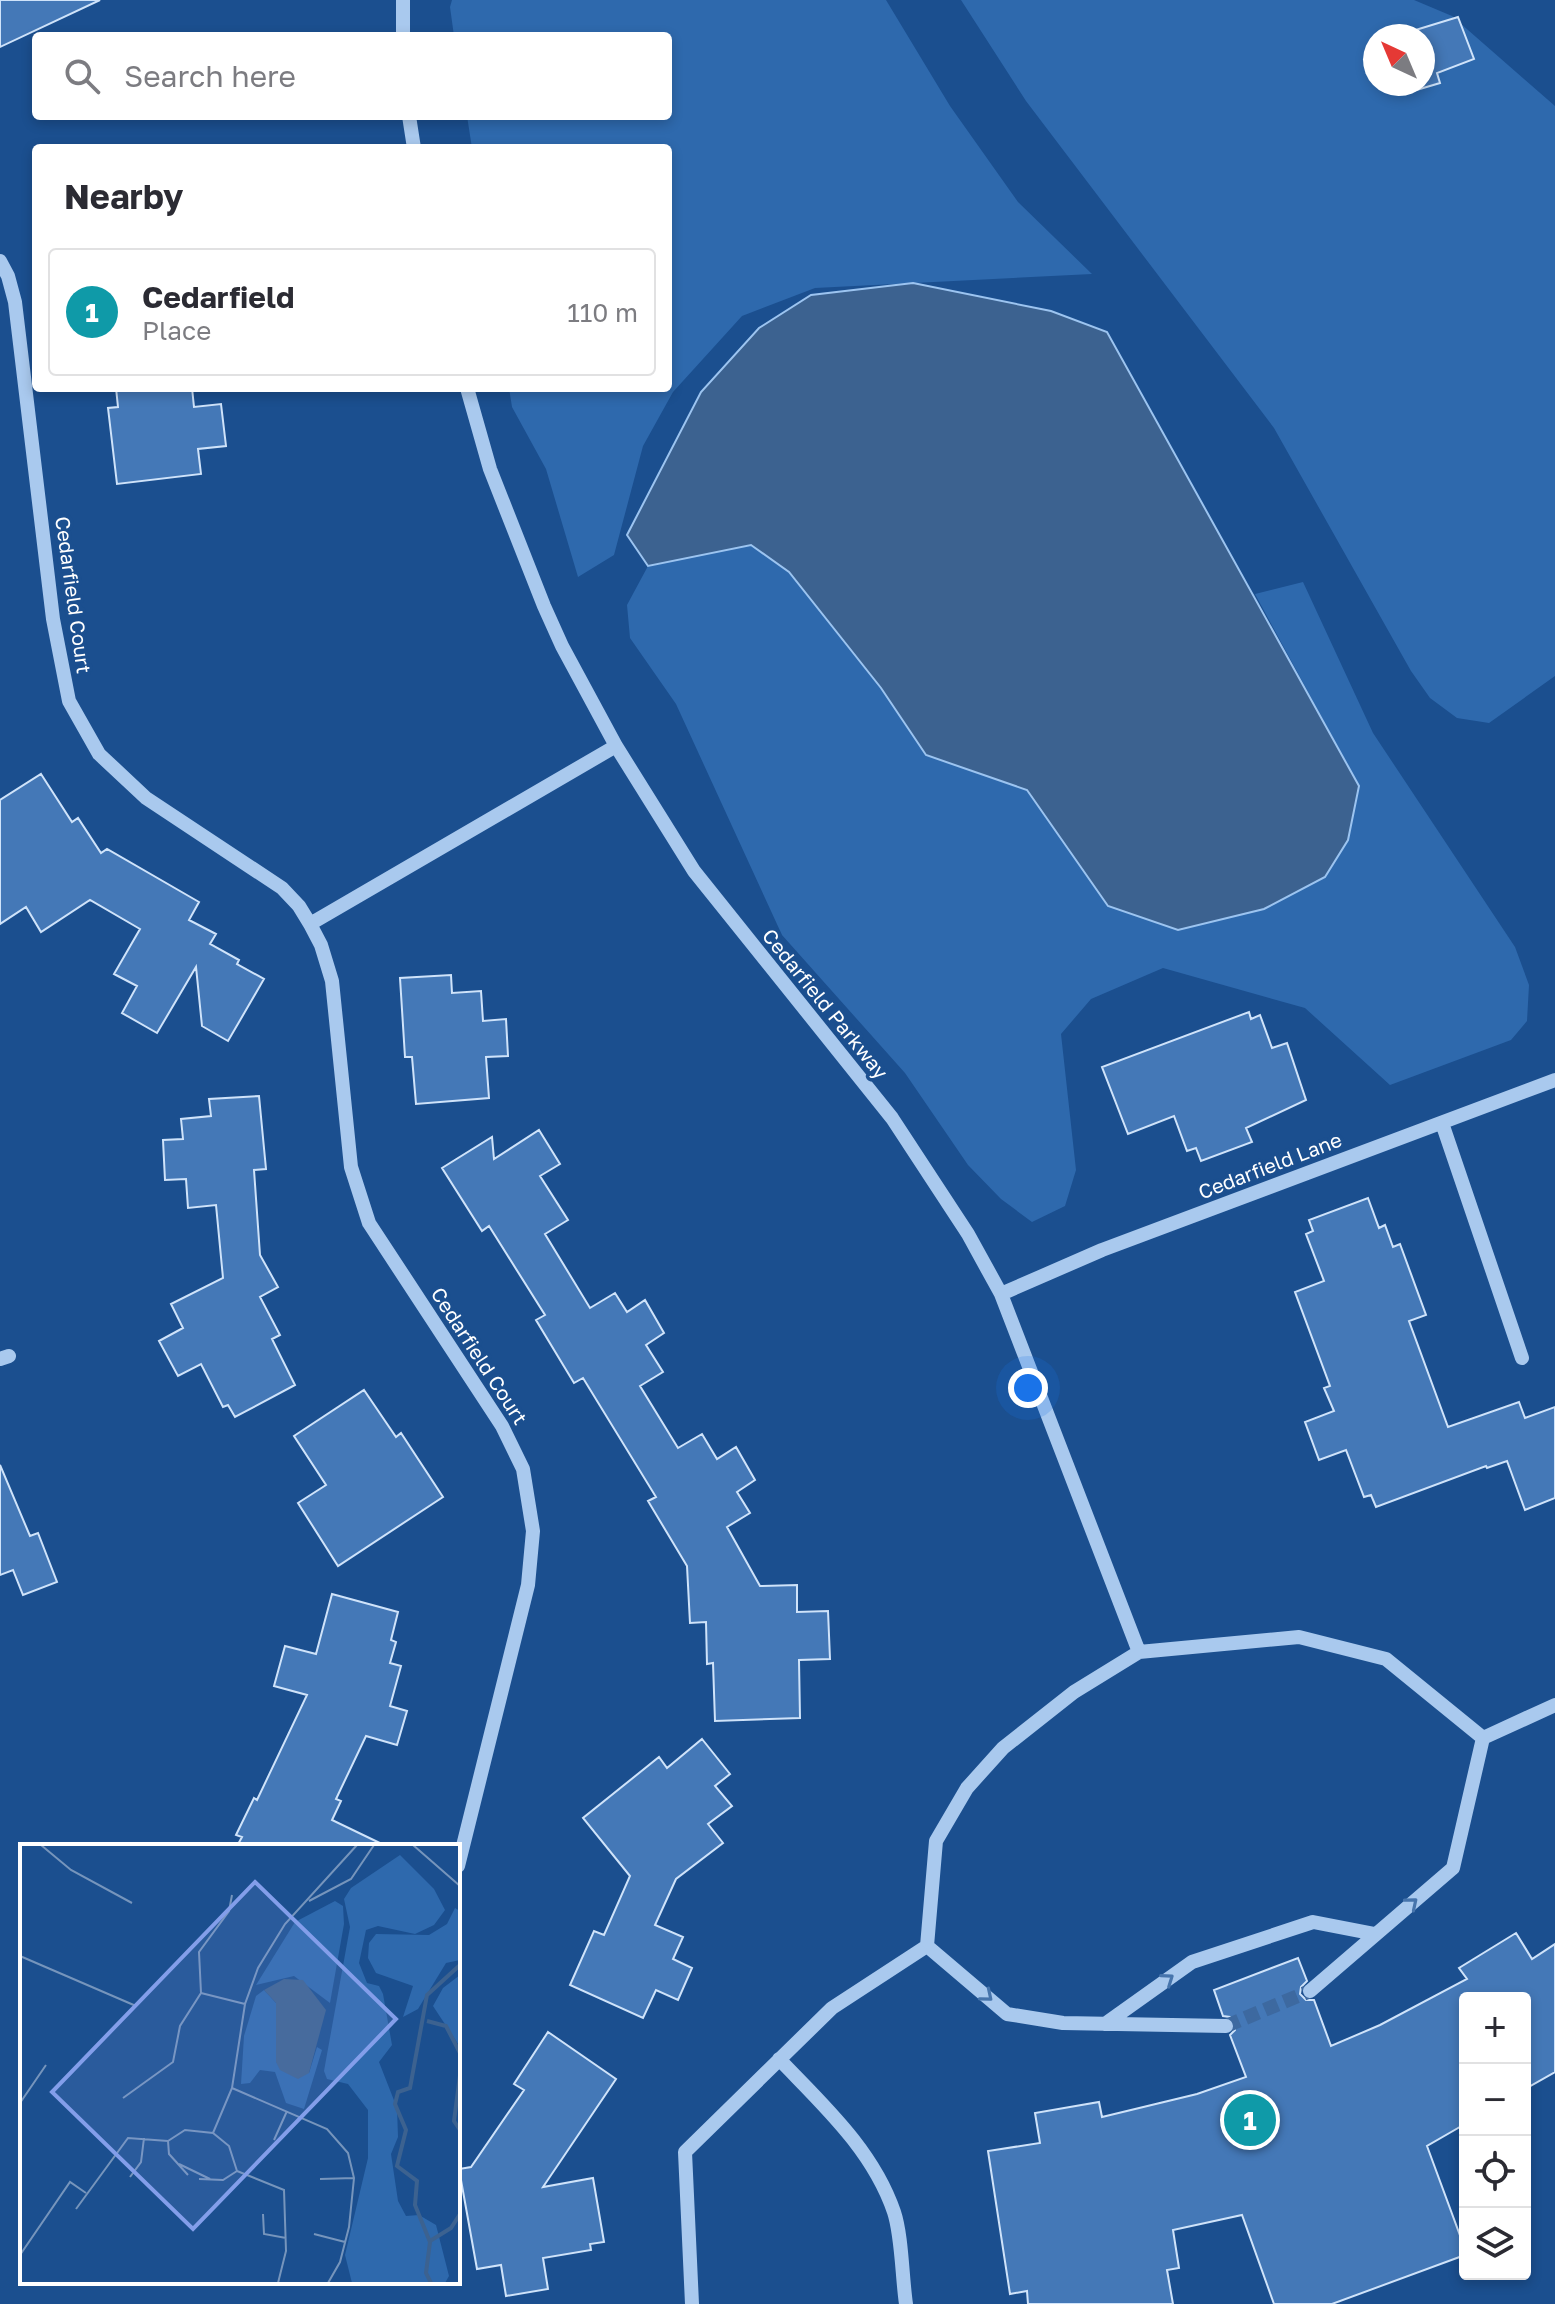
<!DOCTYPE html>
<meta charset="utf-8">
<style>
:root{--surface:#fff;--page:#f2f2f3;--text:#2b2b33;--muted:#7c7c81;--line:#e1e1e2;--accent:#d93025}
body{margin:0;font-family:"Golos Text",sans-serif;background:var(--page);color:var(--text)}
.controls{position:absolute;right:24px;bottom:24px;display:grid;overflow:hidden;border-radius:8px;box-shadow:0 4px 12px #0003}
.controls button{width:72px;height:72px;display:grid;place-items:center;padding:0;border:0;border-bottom:2px solid var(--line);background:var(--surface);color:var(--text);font:40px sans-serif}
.compass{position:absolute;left:1363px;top:24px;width:72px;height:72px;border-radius:50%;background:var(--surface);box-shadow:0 4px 12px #0003;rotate:316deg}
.you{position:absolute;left:1028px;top:1388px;width:28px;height:28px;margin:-20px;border:6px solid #fff;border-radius:50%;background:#1a73e8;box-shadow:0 0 0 12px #1a73e833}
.badge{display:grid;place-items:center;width:52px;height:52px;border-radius:50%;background:var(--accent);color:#fff;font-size:26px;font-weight:700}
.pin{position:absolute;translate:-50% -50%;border:4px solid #fff;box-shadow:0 2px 8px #0006}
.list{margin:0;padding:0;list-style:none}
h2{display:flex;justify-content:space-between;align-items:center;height:104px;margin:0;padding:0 32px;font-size:34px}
h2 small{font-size:26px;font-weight:400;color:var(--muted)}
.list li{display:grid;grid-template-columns:52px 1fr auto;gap:24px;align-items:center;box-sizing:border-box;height:128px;margin:0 16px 16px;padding:0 16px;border:2px solid var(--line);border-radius:8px}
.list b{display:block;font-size:30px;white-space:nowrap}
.list p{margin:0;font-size:26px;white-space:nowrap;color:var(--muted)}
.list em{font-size:26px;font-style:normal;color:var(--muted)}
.icon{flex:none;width:44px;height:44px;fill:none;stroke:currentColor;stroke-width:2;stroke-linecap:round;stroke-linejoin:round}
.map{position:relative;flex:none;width:1555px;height:2304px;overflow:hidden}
.search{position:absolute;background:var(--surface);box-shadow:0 4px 12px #0003;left:32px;top:32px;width:640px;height:88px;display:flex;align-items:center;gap:20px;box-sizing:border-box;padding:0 28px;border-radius:8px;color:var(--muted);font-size:30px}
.panel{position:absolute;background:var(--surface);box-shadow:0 4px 12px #0003;left:32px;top:144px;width:640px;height:248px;border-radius:8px}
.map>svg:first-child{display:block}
.green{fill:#2e69ad;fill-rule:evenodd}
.water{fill:#3c6290;stroke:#9cc4f0;stroke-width:2}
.building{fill:#4478b7;stroke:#cfe3fa;stroke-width:2}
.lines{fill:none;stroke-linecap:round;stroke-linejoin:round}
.minor-tunnel{stroke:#3d69a0;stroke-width:14;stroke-dasharray:14 7;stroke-linecap:butt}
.minor{stroke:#a9c9ee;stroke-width:14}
.oneway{stroke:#4674ac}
.labels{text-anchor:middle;stroke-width:7;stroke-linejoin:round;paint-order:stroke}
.street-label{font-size:20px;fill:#fff;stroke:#1b4f8f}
.inset-river{fill:none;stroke:#3c6290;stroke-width:4}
.inset-road{fill:none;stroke:#7695bc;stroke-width:2}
.view{fill:#839eea;fill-opacity:0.15;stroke:#839eea;stroke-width:4}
.inset-edge{fill:none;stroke:#fff;stroke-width:4}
</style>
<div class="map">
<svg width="1555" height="2304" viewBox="0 0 1555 2304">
<rect width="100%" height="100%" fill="#1b4f8f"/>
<path class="green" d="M 452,0 L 886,0 L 950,106 L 1018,202 L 1092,274 L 815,288 L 742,316 L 673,392 L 643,446 L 614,555 L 578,577 L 546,469 L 512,407 L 509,388 L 668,388 L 668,148 L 472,148 L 467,116 L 668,116 L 668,36 L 454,36 L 450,7 Z
M 961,0 L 1414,0 L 1452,16 L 1555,106 L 1555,676 L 1489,723 L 1457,718 L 1430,698 L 1411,671 L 1274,428 L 1026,101 ZM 1375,36 L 1423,36 L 1423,84 L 1375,84 Z
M 751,545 L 789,572 L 881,688 L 926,755 L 1027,790 L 1108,906 L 1359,786 L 1255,594 L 1303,582 L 1373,733 L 1515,947 L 1529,985 L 1527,1021 L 1511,1040 L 1390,1085 L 1305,1008 L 1163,968 L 1091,999 L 1061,1034 L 1076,1170 L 1065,1206 L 1032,1222 L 1001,1199 L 968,1165 L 905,1073 L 782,935 L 676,704 L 630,638 L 627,605 L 648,566 Z"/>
<path class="water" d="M 913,283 L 1051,311 L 1107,332 L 1359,786 L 1348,840 L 1325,877 L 1264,909 L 1178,930 L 1108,906 L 1027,790 L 926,755 L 881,688 L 789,572 L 751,545 L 648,566 L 627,535 L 701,392 L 759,328 L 811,295 Z"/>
<path class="building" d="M 0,0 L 100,0 L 0,47 Z
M 1458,17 L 1474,59 L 1437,73 L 1440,83 L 1403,94 L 1400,84 L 1423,84 L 1423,36 L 1396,36 Z
M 116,388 L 192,388 L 194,407 L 221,404 L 226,446 L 198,449 L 201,474 L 117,484 L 108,408 L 118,407 Z
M 41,774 L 72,822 L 78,818 L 101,853 L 107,849 L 199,902 L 189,920 L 216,934 L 210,944 L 239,960 L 237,964 L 264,979 L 228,1041 L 202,1026 L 196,967 L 157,1033 L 122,1013 L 137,986 L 114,974 L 140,929 L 90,900 L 41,932 L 26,907 L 0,924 L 0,800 Z
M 451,975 L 452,993 L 481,991 L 483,1021 L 506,1019 L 508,1056 L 486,1057 L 489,1098 L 416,1104 L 412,1057 L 405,1057 L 400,978 Z
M 1249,1012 L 1251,1019 L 1260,1015 L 1272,1048 L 1287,1043 L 1306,1100 L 1246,1128 L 1252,1142 L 1201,1161 L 1196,1148 L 1187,1151 L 1174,1116 L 1128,1134 L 1102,1067 Z
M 259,1096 L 266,1169 L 254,1170 L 260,1255 L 278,1287 L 260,1297 L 280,1335 L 272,1339 L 295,1385 L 235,1417 L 228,1405 L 223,1407 L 201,1364 L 178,1376 L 159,1341 L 183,1328 L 171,1304 L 223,1278 L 216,1205 L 188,1208 L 186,1179 L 165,1180 L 163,1140 L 183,1139 L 181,1119 L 211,1116 L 209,1099 Z
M 539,1130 L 560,1164 L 540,1176 L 568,1220 L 545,1234 L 590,1308 L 615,1293 L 627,1312 L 645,1300 L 664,1333 L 646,1345 L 663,1372 L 640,1386 L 678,1448 L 702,1434 L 717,1459 L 736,1447 L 755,1480 L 737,1492 L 750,1513 L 727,1527 L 760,1586 L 797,1585 L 797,1612 L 828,1611 L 830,1659 L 799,1660 L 800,1718 L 715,1721 L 713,1663 L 707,1664 L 706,1622 L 690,1623 L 687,1566 L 648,1501 L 656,1497 L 583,1378 L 574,1383 L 536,1320 L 545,1315 L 489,1226 L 482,1231 L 442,1168 L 492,1137 L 494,1159 Z
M 1368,1198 L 1379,1228 L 1385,1225 L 1393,1247 L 1400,1244 L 1426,1315 L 1409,1321 L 1448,1427 L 1519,1402 L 1525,1418 L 1555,1407 L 1555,1498 L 1525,1510 L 1507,1461 L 1487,1468 L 1486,1466 L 1376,1507 L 1371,1495 L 1364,1497 L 1346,1450 L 1319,1460 L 1305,1422 L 1334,1411 L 1324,1388 L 1330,1386 L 1295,1292 L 1324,1281 L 1306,1234 L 1313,1231 L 1309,1220 Z
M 364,1390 L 396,1437 L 401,1433 L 443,1497 L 338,1566 L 298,1503 L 326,1485 L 294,1436 Z
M 0,1465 L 30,1536 L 38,1533 L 57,1582 L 23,1595 L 13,1570 L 0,1575 Z
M 332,1594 L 398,1612 L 391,1640 L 396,1642 L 390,1663 L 401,1666 L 390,1706 L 407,1711 L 397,1745 L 366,1736 L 336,1799 L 341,1801 L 332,1820 L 386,1846 L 237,1846 L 242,1837 L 236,1835 L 254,1798 L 257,1800 L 307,1695 L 274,1686 L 285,1646 L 316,1654 Z
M 702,1739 L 730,1774 L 715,1786 L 732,1806 L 708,1824 L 723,1843 L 676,1879 L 655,1925 L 683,1937 L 673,1959 L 692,1968 L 678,2000 L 656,1990 L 643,2018 L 570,1985 L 594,1931 L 604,1935 L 630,1876 L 583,1818 L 659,1757 L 667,1768 Z
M 1516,1933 L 1532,1959 L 1555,1944 L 1555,2072 L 1525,2089 L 1525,1998 L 1465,1998 L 1465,2124 L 1427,2146 L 1465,2249 L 1465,2255 L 1332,2304 L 1274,2304 L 1242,2215 L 1173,2230 L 1179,2268 L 1167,2270 L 1173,2304 L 1028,2304 L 1027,2291 L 1010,2294 L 988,2151 L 1040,2143 L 1035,2113 L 1099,2102 L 1102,2117 L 1197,2094 L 1246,2077 L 1230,2035 L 1235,2030 L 1235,2022 L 1230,2017 L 1223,2016 L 1214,1990 L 1298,1958 L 1307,1981 L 1301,1987 L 1300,1994 L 1306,2000 L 1314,2000 L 1331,2046 L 1380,2025 L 1467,1979 L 1459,1968 Z
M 548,2032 L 616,2079 L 543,2187 L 593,2178 L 604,2242 L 590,2244 L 591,2250 L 543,2258 L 548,2289 L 506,2296 L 501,2265 L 477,2269 L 459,2169 L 471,2167 L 524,2090 L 514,2084 Z"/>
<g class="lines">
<path class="minor-tunnel" d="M 1226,2026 L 1310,1991"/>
<path class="minor" d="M 403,36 L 403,0
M 409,116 L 414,148
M 0,261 L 8,276 L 15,302 L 53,619 L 69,701 L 99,754 L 146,798 L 282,888 L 299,906 L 310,924 L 321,945 L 332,981 L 351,1167 L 369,1223 L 502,1426 L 523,1469 L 533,1531 L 528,1585 L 458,1866
M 467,388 L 490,469 L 544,606 L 562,646 L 616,746 L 694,871 L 892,1118 L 968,1234 L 1001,1294 L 1139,1652
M 310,924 L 616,746
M 1442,1123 L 1522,1358
M 1001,1294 L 1102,1250 L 1555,1080
M 0,1359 L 9,1356
M 1483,1738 L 1555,1705
M 927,1946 L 936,1841 L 967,1788 L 1003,1748 L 1074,1692 L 1139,1652 L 1299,1637 L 1386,1659 L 1483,1738
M 927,1946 L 1007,2014 L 1063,2023 L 1226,2026
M 1310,1991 L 1453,1868 L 1483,1738
M 1105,2024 L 1192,1962 L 1313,1922 L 1375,1934
M 779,2059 C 823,2105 873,2150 894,2212 C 902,2236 902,2277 906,2304
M 692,2304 L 685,2152 L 832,2008 L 927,1946"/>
</g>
<defs><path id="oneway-chevron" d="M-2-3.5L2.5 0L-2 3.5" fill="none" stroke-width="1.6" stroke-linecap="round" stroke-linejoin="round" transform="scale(2)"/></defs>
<g class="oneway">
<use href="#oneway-chevron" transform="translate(1412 1903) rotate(-40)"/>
<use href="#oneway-chevron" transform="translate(1168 1979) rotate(-35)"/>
<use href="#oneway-chevron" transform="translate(987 1996) rotate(40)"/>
</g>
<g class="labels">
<g class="street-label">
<text transform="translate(73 595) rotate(82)" y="7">Cedarfield Court</text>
<text transform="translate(825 1004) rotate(51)" y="7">Cedarfield Parkway</text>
<text transform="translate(1270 1166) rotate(-21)" y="7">Cedarfield Lane</text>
<text transform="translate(479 1356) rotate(57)" y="7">Cedarfield Court</text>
</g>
</g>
<g transform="translate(20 1844)">
<rect width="440" height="440" fill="#1b4f8f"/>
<path d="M 380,11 L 414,45 L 425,66 L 414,81 L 395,90 L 358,82 L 346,86 L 339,119 L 347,139 L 359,142 L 363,150 L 372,201 L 359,218 L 377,264 L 378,293 L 371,310 L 378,357 L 386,372 L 399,371 L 416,381 L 429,432 L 425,439 L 332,439 L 325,411 L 348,314 L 348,266 L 328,240 L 307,235 L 304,227 L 330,83 L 324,55 L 331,44 ZM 315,57 L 323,62 L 324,80 L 310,159 L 274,132 L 236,141 L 275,78 ZM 435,64 L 440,67 L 440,116 L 426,119 L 398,165 L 383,173 L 393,142 L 356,129 L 348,114 L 349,99 L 356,90 L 409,91 L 427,80 ZM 440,131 L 440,203 L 413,162 L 423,144 ZM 244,146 L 256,159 L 256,218 L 289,229 L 297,203 L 302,206 L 284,265 L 266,259 L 255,228 L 240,226 L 230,239 L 221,240 L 224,192 L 236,152 Z" fill="#2e69ad"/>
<path d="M 264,135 L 283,136 L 306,166 L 289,229 L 278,235 L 260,226 L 256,218 L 256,159 L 244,146 Z" fill="#3c6290"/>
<path class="inset-river" d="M 407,177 L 426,182 L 440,209M 440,231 L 434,277 L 440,286M 410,397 L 431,384 L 440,370M 411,439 L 406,429 L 410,398 L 395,361 L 397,337 L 377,322 L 386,286 L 375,260 L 378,248 L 390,244 L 407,151 L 440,121"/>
<path class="inset-road" d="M 21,1 L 51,26 L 112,59M 393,1 L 440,42M 289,57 L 331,35 L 354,1M 0,112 L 116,162M 181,149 L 225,160M 212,244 L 307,285 L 328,309 L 334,334 L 329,383 L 320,418 L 308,439M 103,254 L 153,218 L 160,182 L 181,149 L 179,108 L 209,67 L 212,51M 0,259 L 26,221M 193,289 L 212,244 L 225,160 L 238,124 L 265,80 L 337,1M 254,296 L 267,267M 148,297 L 165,286 L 193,289 L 209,302 L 217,327M 148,297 L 149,310 L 168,331M 159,320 L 190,335M 217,327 L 264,346 L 266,407 L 258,439M 110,333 L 121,318 L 124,294M 179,335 L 203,336 L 217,327M 300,335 L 334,334M 56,365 L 108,294 L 148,297M 243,370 L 244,390 L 266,394M 294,390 L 325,398M 0,411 L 50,338 L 66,349"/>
<path class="view" d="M 235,38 L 376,175 L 173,385 L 32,248 Z"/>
<rect width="440" height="440" class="inset-edge"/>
</g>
</svg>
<div class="controls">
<button>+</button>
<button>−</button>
<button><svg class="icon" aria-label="locate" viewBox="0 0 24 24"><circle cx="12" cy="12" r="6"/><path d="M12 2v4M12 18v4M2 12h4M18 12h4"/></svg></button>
<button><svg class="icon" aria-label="layers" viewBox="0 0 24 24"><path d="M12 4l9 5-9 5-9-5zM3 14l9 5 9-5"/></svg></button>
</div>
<svg class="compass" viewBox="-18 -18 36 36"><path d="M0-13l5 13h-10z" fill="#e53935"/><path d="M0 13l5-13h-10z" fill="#7c7c81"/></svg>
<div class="you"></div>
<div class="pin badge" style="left:1250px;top:2120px;background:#0f9aa8">1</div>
<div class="search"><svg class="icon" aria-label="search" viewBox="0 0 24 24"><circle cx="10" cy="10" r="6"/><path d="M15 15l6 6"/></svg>Search here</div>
<section class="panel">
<h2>Nearby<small></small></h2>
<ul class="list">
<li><span class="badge" style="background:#0f9aa8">1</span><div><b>Cedarfield</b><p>Place</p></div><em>110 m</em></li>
</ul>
</section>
</div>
